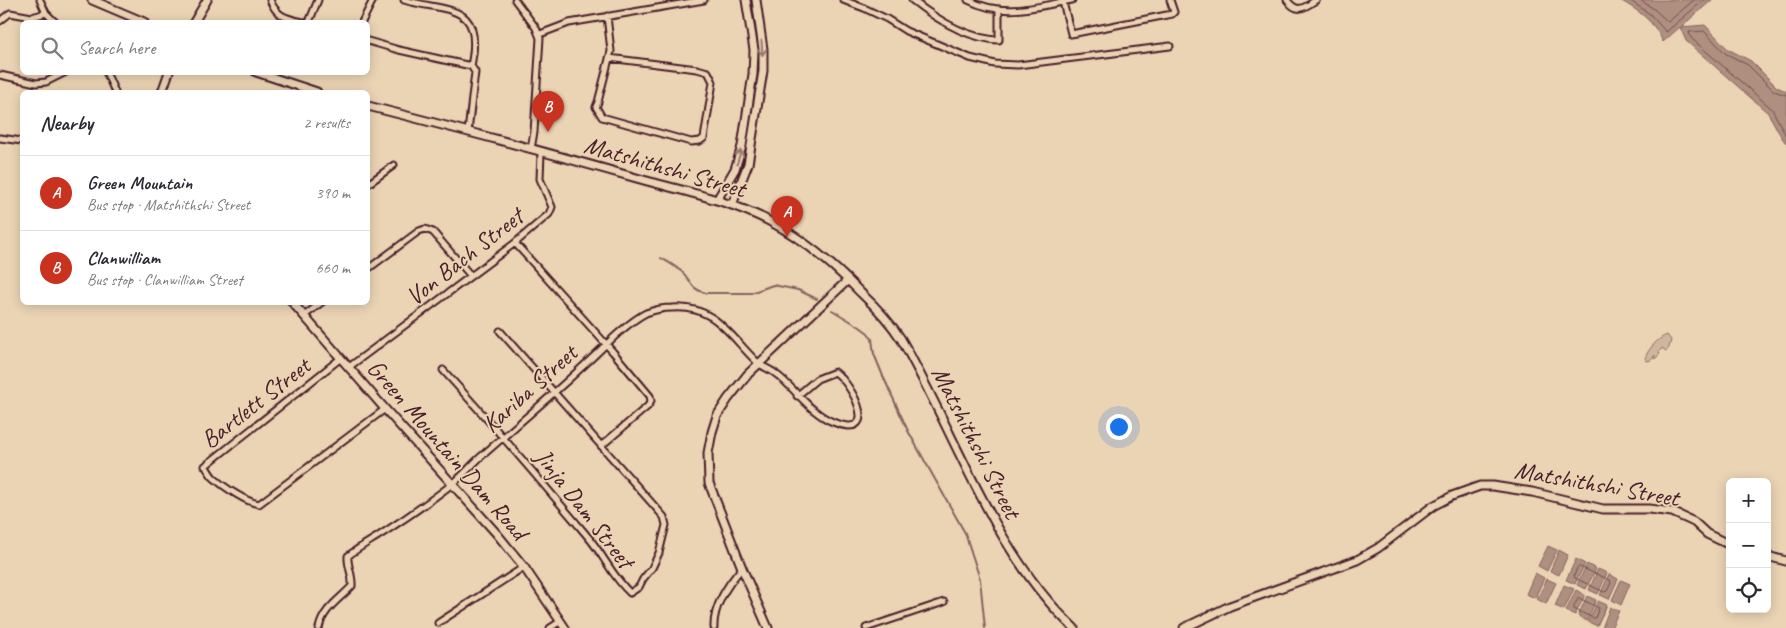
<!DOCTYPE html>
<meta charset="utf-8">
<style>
:root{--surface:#fff;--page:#f7f7f7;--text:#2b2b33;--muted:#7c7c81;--line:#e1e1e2;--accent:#c8321e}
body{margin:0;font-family:Caveat,sans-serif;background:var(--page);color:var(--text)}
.controls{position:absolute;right:15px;bottom:15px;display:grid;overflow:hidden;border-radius:8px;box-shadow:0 2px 12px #0003}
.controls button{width:45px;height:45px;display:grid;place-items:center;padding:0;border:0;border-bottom:1px solid var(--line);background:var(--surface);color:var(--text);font:25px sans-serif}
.you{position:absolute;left:1118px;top:426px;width:18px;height:18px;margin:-12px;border:4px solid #fff;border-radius:50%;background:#1a73e8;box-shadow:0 0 0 8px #1a73e833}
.badge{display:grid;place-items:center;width:32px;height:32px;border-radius:50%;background:var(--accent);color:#fff;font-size:16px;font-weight:700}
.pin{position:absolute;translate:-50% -41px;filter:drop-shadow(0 1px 2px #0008)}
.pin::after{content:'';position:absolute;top:26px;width:18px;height:15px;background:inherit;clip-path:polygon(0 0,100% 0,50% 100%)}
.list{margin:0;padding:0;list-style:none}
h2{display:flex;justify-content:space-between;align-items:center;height:65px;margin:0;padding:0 20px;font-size:21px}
h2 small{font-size:16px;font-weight:400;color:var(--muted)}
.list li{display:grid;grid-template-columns:32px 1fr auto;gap:15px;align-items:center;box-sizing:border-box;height:75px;padding:0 20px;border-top:1px solid var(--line)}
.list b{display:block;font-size:19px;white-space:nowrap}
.list p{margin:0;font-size:16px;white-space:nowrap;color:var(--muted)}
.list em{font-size:16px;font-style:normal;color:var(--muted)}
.icon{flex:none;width:28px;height:28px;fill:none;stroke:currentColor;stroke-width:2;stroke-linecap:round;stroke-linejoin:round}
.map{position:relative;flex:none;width:1786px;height:628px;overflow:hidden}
.search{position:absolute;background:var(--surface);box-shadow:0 2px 12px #0003;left:20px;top:20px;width:350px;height:55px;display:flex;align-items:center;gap:12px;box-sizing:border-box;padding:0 18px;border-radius:8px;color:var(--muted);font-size:19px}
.panel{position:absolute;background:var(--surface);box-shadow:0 2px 12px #0003;left:20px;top:90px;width:350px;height:215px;border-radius:8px}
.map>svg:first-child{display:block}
.green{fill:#d0b69e;stroke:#8d6a64}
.water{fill:#ae8f80;stroke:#86625e}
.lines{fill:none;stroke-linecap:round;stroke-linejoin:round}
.shore{stroke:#724c4d;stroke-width:1}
.stream{stroke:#86625e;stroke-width:2}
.street-casing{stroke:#4a1f2b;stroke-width:9}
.secondary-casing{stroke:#4a1f2b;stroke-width:11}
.street{stroke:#ebd4b4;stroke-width:5}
.secondary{stroke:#ebd4b4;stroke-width:7}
.oneway{stroke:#9a7a70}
.labels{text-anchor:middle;stroke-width:4;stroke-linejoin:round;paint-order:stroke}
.street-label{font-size:25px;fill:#4a1f2b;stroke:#ebd4b4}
</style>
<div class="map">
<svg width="1786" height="628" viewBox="0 0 1786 628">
<rect width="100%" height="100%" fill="#ebd4b4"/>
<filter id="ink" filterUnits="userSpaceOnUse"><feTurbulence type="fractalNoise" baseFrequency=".02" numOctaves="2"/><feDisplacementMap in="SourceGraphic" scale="10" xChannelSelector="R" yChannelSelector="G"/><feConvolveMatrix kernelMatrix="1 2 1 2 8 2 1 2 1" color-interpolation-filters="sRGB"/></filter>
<g filter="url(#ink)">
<path class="green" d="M 1667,335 L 1671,340 L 1669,348 L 1666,351 L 1662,348 L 1659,352 L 1660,354 L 1655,359 L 1654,359 L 1655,355 L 1651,360 L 1647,361 L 1645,359 C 1647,350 1658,338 1667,335 Z"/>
<path class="water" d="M 1620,0 L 1712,0 L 1681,27 L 1705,25 L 1728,49 L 1751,61 L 1777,87 L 1786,91 L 1786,143 L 1782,138 L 1768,113 L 1686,41 L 1680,27 L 1663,42 C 1654,21 1639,11 1620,0 Z
M 1548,546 L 1557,550 L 1547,571 L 1538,566 Z
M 1559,550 L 1568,555 L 1559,575 L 1550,571 Z
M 1576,559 L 1585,564 L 1575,584 L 1566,580 Z
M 1587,564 L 1596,569 L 1586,589 L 1577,585 Z
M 1598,569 L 1607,573 L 1598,594 L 1589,590 Z
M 1535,573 L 1544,578 L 1535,598 L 1526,594 Z
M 1609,574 L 1618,579 L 1609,599 L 1600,595 Z
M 1547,579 L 1556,583 L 1546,604 L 1537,599 Z
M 1621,580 L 1630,584 L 1621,605 L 1612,600 Z
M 1564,585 L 1574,589 L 1564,610 L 1555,606 Z
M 1576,590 L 1585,595 L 1575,615 L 1566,611 Z
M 1587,596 L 1596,600 L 1587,621 L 1578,616 Z
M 1598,601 L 1607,605 L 1597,626 L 1588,622 Z
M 1610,607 L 1619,611 L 1611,628 L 1602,628 Z"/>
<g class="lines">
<path class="shore" d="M 1629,0 L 1650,14 L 1666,32 L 1704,0
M 1640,0 L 1654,9 L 1668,22 L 1694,0
M 1786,95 L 1774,91 L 1748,65 L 1725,53 L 1704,31 L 1689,32 L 1691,38 L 1772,109 L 1786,136
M 1580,567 L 1610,580 L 1611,583 L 1607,591 L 1604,592 L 1575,578 L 1574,576 L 1577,568 Z
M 1579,598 L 1599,608 L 1595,618 L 1593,618 L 1574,609 L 1574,606 Z"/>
<path class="stream" d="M 661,258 C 669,263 679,268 685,275 C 692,284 693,290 706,293 L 751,293 L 773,285 L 798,290 L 817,299
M 832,310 L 860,327 L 868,333 L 872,339 L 874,354 L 883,376 L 908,431 L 965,533 L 980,579 L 985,628"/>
<defs>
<path id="street" d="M 40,0 L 46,13 L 55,22
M 270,0 C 277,17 286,18 303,22
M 404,0 C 449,13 484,2 471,66
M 515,0 L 536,28 L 540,38 L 534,132 L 531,149
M 843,0 L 864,8 L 887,19 L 906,31 L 970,58 L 995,64 L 1018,65 L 1170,46
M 912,0 C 936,19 968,39 999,40 L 999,9
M 968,0 C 1004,18 1035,7 1072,0
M 1287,0 C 1297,14 1304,8 1316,0
M 1063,2 L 1071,34 L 1172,14 L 1174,12 L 1170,0
M 607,16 L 611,51 L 598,102 L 596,107 L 602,117 L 691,142 L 700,141 L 704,138 L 713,82 L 708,72 L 697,69 L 609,58
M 0,21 L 10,13 L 32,17 L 46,13
M 309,22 L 318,0
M 362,22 L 373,0
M 540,34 L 569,23 L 704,0
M 368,41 L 399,50 L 471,66 L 475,72 L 468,132
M 106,72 L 115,92
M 0,75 L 36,83 L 46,82 L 66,72
M 0,138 L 22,141
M 368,184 L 394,165
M 515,243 L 613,352 L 650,396 L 651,401 L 648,406 L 601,446
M 368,269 L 419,231 L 425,229 L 433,232 L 471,276
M 304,316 L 322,302
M 341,358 L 205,466 C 209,470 210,475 214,478 C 224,487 246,502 259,504 L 385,409
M 349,367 L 515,243 L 549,214 L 552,207 L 540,179 L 541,152
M 443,370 C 493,425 541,481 589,538 C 604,556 612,576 630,593 L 639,587 L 643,579 L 652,568 L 659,553 L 666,525 L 664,517 L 500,331
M 438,623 L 524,567
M 319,628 C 323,609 339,600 352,586 C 353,575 347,566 348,556 C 359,547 371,541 383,533 C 406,518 429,502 451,485 C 463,476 472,464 484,454 C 516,426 549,398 580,369 C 598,353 626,323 646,313 C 654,310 664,308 672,308 C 714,304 730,336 757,362 C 762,367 770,369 776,374 C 795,388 809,412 833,422 C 881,441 854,386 835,372 L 817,379 L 797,396
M 550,628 L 561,621
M 714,628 C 713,606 728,584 742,568
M 866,628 L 944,602"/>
<path id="secondary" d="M 92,0 L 144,22
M 194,22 L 207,0
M 256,72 L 317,92
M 162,92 L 169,72
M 368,106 C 459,129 550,153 640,179 C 683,191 729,200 769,221 C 804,239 834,265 861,293 C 876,307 890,322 901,339 C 955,432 994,554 1074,628
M 717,200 L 735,169 L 742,146 L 753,74 L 754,50 L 746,0
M 732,205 L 748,164 L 763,71 L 763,49 L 756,0
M 292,302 L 385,409 L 497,534 L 524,567 L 565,628
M 1767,556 L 1786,561
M 768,628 L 742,568 L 709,483 L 708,453 L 712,432 L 717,416 L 728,399 L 748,374 L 848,280
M 1184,628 L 1230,606 L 1357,560 L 1378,548 L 1433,506 L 1452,496 L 1480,486 L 1493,486 L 1532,492 L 1603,509 L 1649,509 L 1672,512 L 1694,522 L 1707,534 L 1730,545"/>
</defs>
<use href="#street" class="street-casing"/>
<use href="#secondary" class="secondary-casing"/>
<use href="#street" class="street"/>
<use href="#secondary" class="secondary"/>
</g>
<defs><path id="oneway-shaft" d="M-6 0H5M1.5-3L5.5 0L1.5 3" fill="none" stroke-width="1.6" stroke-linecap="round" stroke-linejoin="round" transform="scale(1.25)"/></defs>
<g class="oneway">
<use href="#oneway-shaft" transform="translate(762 48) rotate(86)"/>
<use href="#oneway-shaft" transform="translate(739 157) rotate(-73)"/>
</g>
</g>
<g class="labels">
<g class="street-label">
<text transform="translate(665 166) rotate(16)" y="9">Matshithshi Street</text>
<text transform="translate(464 256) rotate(-38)" y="9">Von Bach Street</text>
<text transform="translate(529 388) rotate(-42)" y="9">Kariba Street</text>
<text transform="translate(255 402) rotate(-38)" y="9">Bartlett Street</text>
<text transform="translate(977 442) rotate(63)" y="9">Matshithshi Street</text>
<text transform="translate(448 449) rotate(49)" y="9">Green Mountain Dam Road</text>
<text transform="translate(1597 483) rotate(10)" y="9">Matshithshi Street</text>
<text transform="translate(585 508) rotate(52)" y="9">Jinja Dam Street</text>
</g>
</g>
</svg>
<div class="controls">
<button>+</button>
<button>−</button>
<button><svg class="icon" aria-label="locate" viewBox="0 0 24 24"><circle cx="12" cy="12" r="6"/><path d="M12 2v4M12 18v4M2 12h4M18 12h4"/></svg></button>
</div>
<div class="you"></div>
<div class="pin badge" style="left:787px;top:237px">A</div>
<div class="pin badge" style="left:548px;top:132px">B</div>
<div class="search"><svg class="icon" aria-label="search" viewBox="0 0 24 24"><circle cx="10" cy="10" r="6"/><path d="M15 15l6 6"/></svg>Search here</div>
<section class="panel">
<h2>Nearby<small>2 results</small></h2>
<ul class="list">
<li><span class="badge">A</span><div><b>Green Mountain</b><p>Bus stop · Matshithshi Street</p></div><em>390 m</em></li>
<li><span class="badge">B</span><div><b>Clanwilliam</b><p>Bus stop · Clanwilliam Street</p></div><em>660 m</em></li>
</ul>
</section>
</div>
